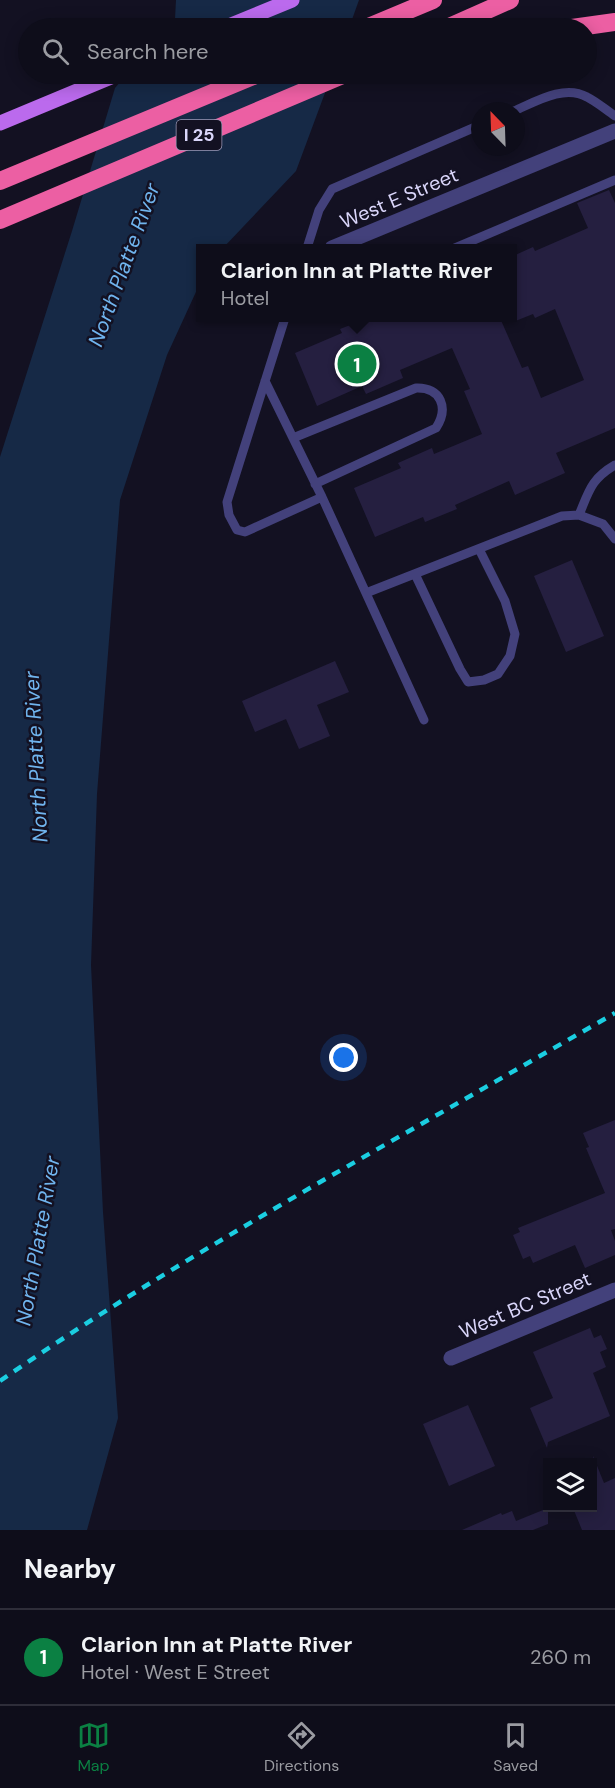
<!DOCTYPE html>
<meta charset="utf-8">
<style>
:root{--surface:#0e0d1a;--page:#1c1b27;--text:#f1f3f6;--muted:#9b9ca2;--line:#2e2d39;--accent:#0b8043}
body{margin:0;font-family:"DM Sans",sans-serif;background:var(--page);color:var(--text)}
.controls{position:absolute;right:18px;bottom:18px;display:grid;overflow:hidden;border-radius:0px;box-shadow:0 3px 15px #0003}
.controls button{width:54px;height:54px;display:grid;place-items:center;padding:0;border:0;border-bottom:2px solid var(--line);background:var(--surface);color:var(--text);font:30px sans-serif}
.compass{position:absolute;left:471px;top:102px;width:54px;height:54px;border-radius:50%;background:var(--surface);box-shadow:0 3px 15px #0003;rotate:337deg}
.you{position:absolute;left:344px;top:1058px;width:21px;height:21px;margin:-15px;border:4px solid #fff;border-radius:50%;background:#1a73e8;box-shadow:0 0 0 9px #1a73e833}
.badge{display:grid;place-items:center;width:39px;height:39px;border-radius:50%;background:var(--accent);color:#fff;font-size:20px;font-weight:700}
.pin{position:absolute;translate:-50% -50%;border:3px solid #fff;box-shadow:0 2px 6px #0006}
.popup{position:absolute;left:196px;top:244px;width:321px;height:78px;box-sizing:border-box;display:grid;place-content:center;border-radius:0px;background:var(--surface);filter:drop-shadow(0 2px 4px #0005);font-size:20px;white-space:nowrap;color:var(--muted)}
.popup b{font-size:22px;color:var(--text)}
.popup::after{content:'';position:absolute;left:50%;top:100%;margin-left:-12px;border:12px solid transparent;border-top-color:var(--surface)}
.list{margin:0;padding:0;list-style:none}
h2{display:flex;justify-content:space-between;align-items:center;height:78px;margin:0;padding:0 24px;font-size:26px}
h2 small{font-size:20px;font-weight:400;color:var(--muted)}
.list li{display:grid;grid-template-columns:39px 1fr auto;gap:18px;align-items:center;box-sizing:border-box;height:96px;padding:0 24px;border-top:2px solid var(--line)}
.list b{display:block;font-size:22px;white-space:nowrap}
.list p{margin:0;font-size:20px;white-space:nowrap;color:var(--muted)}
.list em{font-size:20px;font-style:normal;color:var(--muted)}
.icon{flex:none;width:33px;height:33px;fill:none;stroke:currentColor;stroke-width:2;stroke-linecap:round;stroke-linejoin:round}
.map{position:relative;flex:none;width:615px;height:1530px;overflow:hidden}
.search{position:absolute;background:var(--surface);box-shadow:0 3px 15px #0003;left:18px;right:18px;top:18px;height:66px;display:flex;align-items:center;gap:15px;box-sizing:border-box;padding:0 21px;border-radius:33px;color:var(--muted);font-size:22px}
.sheet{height:174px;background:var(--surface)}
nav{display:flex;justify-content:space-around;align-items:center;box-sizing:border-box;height:84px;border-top:2px solid var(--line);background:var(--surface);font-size:16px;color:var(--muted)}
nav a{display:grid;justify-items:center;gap:3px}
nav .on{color:var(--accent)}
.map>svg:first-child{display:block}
.water{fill:#162946}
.building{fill:#251f40}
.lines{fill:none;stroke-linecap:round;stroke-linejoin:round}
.service{stroke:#43417b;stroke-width:9}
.minor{stroke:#43417b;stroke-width:15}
.primary{stroke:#bb6aed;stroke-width:15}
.motorway{stroke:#ec5fa3;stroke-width:18}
.rail{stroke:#1bcee1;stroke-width:4.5;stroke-dasharray:9 8;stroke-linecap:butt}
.labels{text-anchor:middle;stroke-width:5;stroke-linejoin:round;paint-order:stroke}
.shield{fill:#131122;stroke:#9e9bb9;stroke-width:1.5}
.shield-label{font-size:18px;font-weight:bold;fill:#dad6fa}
.street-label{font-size:20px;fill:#dad6fa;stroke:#131122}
.water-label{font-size:21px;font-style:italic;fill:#70b4ee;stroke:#131122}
</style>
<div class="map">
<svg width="615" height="1530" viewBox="0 0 615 1530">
<rect width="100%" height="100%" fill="#131122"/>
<path class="water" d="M 176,0 L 359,0 L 349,28 L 166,28 L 175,19 Z
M 127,74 L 332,74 L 296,171 L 223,248 L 201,248 L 201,281 L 167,355 L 120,500 L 97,794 L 91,965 L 103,1212 L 118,1418 L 87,1530 L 0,1530 L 0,457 L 72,231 L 115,88 Z"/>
<path class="building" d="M 609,190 L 615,203 L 615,428 L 556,453 L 565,473 L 515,495 L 509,481 L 455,505 L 457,509 L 425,522 L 423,517 L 375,537 L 354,488 L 401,468 L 398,463 L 432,448 L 434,454 L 482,434 L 464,391 L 470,389 L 452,348 L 400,370 L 403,378 L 366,394 L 362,386 L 317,406 L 295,353 L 342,333 L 340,329 L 368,318 L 500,318 L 522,368 L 528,366 L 541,398 L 584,380 L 555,309 L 535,318 L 533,314 L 513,322 L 513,256 L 533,247 L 535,251 L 588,228 L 577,203 Z
M 572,560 L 604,636 L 566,652 L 534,576 Z
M 335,661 L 349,692 L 317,705 L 330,736 L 299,749 L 286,719 L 255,732 L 242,701 Z
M 615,1120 L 615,1229 L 611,1230 L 615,1241 L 615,1255 L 585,1268 L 575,1245 L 533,1263 L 530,1256 L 523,1259 L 513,1235 L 520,1232 L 518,1228 L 605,1193 L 586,1148 L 589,1147 L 583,1133 Z
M 590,1328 L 594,1338 L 601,1335 L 607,1349 L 600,1352 L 606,1367 L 593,1373 L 610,1416 L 548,1442 L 547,1448 L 530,1408 L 553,1398 L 533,1352 Z
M 468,1405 L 495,1466 L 449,1486 L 423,1424 Z
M 593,1456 L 604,1483 L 615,1478 L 615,1530 L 582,1530 L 573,1508 L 592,1508 Z
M 548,1508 L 548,1524 L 533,1530 L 462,1530 L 501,1513 L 502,1515 L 512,1511 L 516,1521 Z"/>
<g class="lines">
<path class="service" d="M 514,111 C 535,102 564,84 587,97 C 597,102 606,110 615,116
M 307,248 L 319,210 L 332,189 L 480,125
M 455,248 L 615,180
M 285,318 L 227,502 L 229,515 L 237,530 L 245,532 L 322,497
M 265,381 L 322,497 L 424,720
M 293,438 L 416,388 C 441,387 449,408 436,428 L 315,484
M 579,515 C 589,491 591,479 615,465
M 415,574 L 460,669 L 468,682 L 484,680 L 498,674 L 510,656 L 515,634 L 505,601 L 479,549
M 366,593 L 562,516 L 579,515 L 603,524 L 615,539"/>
<path class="minor" d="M 332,248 L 615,131
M 451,1358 L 615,1290"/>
<path class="primary" d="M 224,28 L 292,0
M 0,123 L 118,74"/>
<path class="motorway" d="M 366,28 L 433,0
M 447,28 L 510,0
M 572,28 L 615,22
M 0,181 L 258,74
M 0,220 L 345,74"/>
<path class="rail" d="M 0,1381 C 114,1302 235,1231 355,1162 C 442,1112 528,1063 615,1013"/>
</g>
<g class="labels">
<rect class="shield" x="176.5" y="120" width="45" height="30" rx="4.5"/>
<g class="shield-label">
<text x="199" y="141">I 25</text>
</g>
<g class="street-label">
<text transform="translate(399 198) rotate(-23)" y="7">West E Street</text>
<text transform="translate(525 1305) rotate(-23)" y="7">West BC Street</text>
</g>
<g class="water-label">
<text transform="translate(124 265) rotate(-70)" y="7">North Platte River</text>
<text transform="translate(36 757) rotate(-93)" y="7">North Platte River</text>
<text transform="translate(38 1241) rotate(-80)" y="7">North Platte River</text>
</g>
</g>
</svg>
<div class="controls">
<button><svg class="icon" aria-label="layers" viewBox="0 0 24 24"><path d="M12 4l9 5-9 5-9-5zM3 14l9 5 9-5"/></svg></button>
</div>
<svg class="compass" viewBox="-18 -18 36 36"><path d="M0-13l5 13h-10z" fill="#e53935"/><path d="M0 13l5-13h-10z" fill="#9b9ca2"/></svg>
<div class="you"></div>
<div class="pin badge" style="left:357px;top:364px">1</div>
<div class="popup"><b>Clarion Inn at Platte River</b>Hotel</div>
<div class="search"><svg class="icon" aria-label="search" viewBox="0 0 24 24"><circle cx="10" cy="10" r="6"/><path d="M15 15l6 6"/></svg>Search here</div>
</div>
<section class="sheet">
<h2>Nearby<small></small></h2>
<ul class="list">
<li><span class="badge">1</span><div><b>Clarion Inn at Platte River</b><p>Hotel · West E Street</p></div><em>260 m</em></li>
</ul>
</section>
<nav>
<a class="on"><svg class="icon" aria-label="map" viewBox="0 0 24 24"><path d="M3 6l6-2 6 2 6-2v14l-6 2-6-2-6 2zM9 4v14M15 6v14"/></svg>Map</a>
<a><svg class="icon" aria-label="directions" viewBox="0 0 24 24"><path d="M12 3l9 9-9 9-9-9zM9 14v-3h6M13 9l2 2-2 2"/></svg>Directions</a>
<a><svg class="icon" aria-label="saved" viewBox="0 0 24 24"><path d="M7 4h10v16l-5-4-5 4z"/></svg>Saved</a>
</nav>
